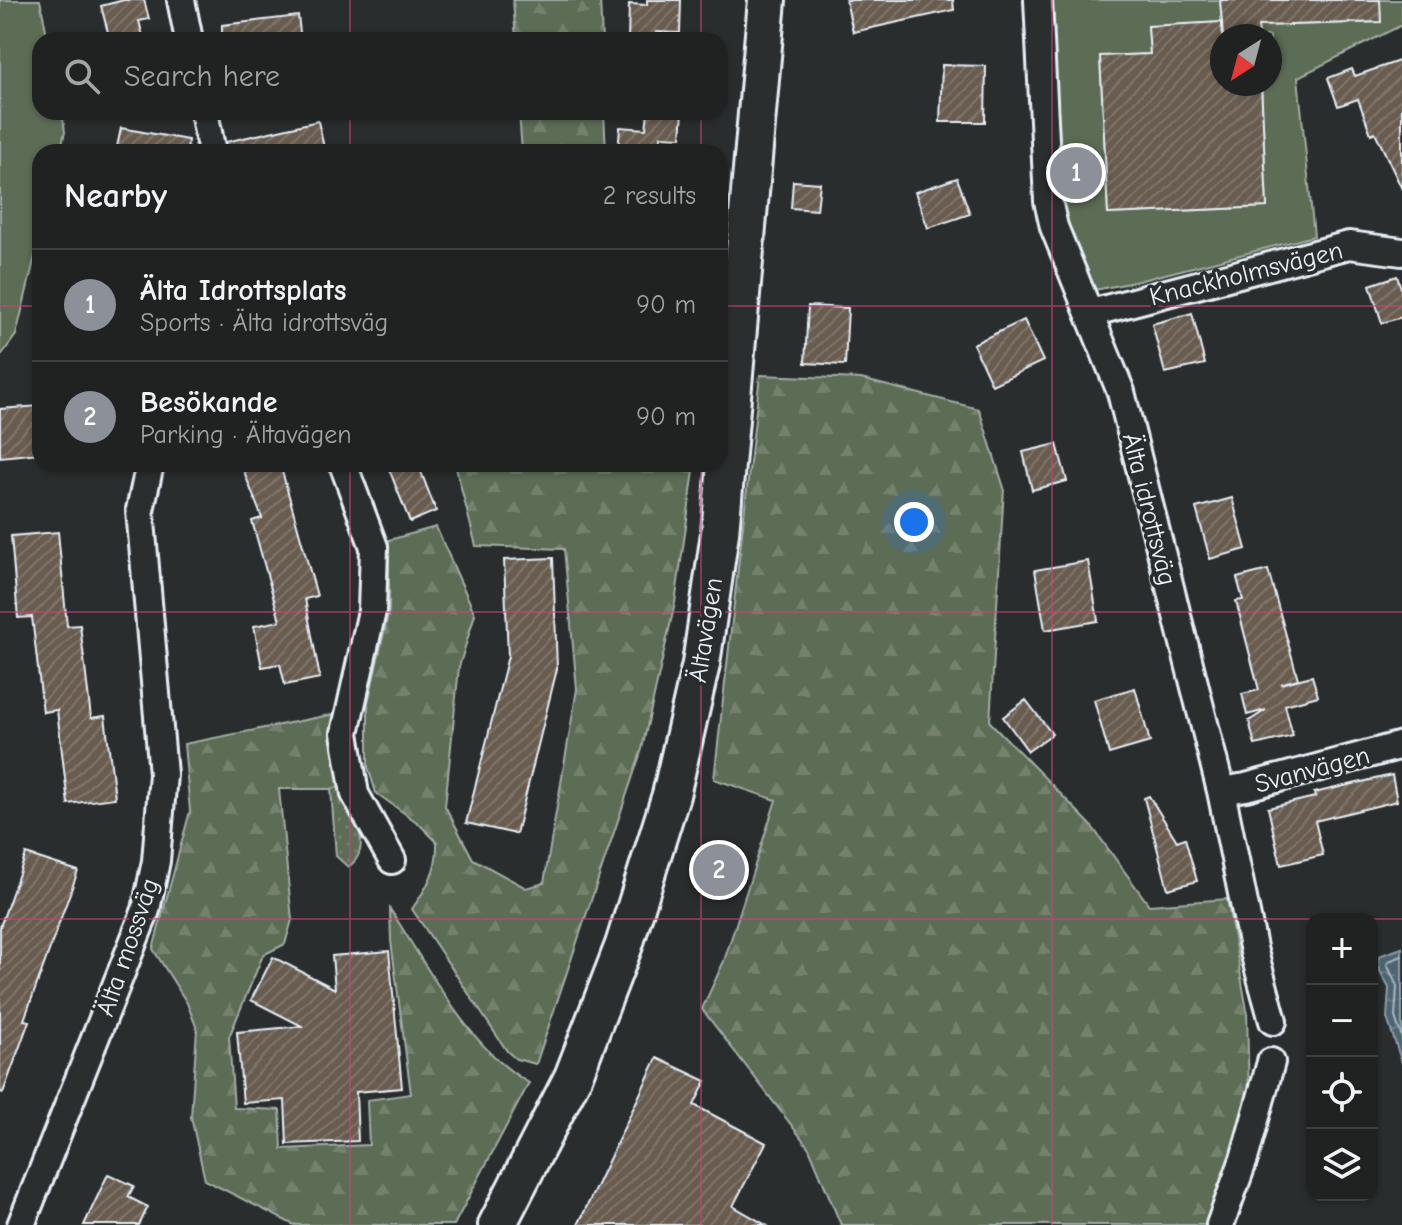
<!DOCTYPE html>
<meta charset="utf-8">
<style>
:root{--surface:#202222;--page:#282a2a;--text:#f1f3f6;--muted:#a2a4a5;--line:#3d3f40;--accent:#8c9099}
body{margin:0;font-family:"Comic Neue",sans-serif;background:var(--page);color:var(--text)}
.controls{position:absolute;right:24px;bottom:24px;display:grid;overflow:hidden;border-radius:16px;box-shadow:0 2px 6px #0004}
.controls button{width:72px;height:72px;display:grid;place-items:center;padding:0;border:0;border-bottom:2px solid var(--line);background:var(--surface);color:var(--text);font:40px sans-serif}
.compass{position:absolute;left:1210px;top:24px;width:72px;height:72px;border-radius:50%;background:var(--surface);box-shadow:0 2px 6px #0004;rotate:216deg}
.you{position:absolute;left:914px;top:522px;width:28px;height:28px;margin:-20px;border:6px solid #fff;border-radius:50%;background:#1a73e8;box-shadow:0 0 0 12px #1a73e833}
.badge{display:grid;place-items:center;width:52px;height:52px;border-radius:50%;background:var(--accent);color:#fff;font-size:26px;font-weight:700}
.pin{position:absolute;translate:-50% -50%;border:4px solid #fff;box-shadow:0 2px 8px #0006}
.list{margin:0;padding:0;list-style:none}
h2{display:flex;justify-content:space-between;align-items:center;height:104px;margin:0;padding:0 32px;font-size:34px}
h2 small{font-size:26px;font-weight:400;color:var(--muted)}
.list li{display:grid;grid-template-columns:52px 1fr auto;gap:24px;align-items:center;box-sizing:border-box;height:112px;padding:0 32px;border-top:2px solid var(--line)}
.list b{display:block;font-size:30px;white-space:nowrap}
.list p{margin:0;font-size:26px;white-space:nowrap;color:var(--muted)}
.list em{font-size:26px;font-style:normal;color:var(--muted)}
.icon{flex:none;width:44px;height:44px;fill:none;stroke:currentColor;stroke-width:2;stroke-linecap:round;stroke-linejoin:round}
.map{position:relative;flex:none;width:1402px;height:1225px;overflow:hidden}
.search{position:absolute;background:var(--surface);box-shadow:0 2px 6px #0004;left:32px;top:32px;width:696px;height:88px;display:flex;align-items:center;gap:20px;box-sizing:border-box;padding:0 28px;border-radius:24px;color:var(--muted);font-size:30px}
.panel{position:absolute;background:var(--surface);box-shadow:0 2px 6px #0004;left:32px;top:144px;width:696px;height:328px;border-radius:24px}
.map>svg:first-child{display:block}
.grass{fill:url(#grass-dots);stroke:#a2aea6;stroke-width:2}
.forest{fill:url(#forest-firs);stroke:#a2aea6;stroke-width:2}
.park{fill:#5d6c54;stroke:#a2aea6;stroke-width:2}
.water{fill:url(#water-ripples);stroke:#8c9da8;stroke-width:2}
.lines{fill:none;stroke-linecap:round;stroke-linejoin:round}
.shore{stroke:#aab9c2;stroke-width:2}
.building{fill:url(#building-hatch);stroke:#e8f1f8;stroke-width:2}
.street-casing{stroke:#e8f1f8;stroke-width:32}
.secondary-casing{stroke:#e8f1f8;stroke-width:42}
.street{stroke:#2a2d2e;stroke-width:26}
.secondary{stroke:#2a2d2e;stroke-width:36}
.grid{fill:none;stroke:#ca437a;stroke-width:2;stroke-opacity:0.55}
.labels{text-anchor:middle;stroke-width:7;stroke-linejoin:round;paint-order:stroke}
.street-label{font-size:26px;fill:#e8f1f8;stroke:#2a2d2e}
</style>
<div class="map">
<svg width="1402" height="1225" viewBox="0 0 1402 1225">
<defs>
<pattern id="grass-dots" width="8" height="8" patternUnits="userSpaceOnUse" patternTransform="scale(2)"><rect width="8" height="8" fill="#5d6c54"/><path d="M2 2h.1M6 6h.1" fill="none" stroke="#74816d" stroke-width="1.8" stroke-linecap="round"/></pattern>
<pattern id="forest-firs" width="22" height="20" patternUnits="userSpaceOnUse" patternTransform="scale(2)"><rect width="22" height="20" fill="#5d6c54"/><path d="M5 1l3.5 6h-7zM16 11l3.5 6h-7z" fill="#74816d"/></pattern>
<pattern id="water-ripples" width="26" height="14" patternUnits="userSpaceOnUse" patternTransform="scale(2)"><rect width="26" height="14" fill="#4e6572"/><path d="M2 4q2-2 4 0t4 0M15 11q2-2 4 0t4 0" fill="none" stroke="#687c87"/></pattern>
<pattern id="building-hatch" width="6" height="6" patternUnits="userSpaceOnUse" patternTransform="scale(2)"><rect width="6" height="6" fill="#695c50"/><path d="M-1 1l2-2M0 6l6-6M5 7l2-2" fill="none" stroke="#7e746a"/></pattern>
</defs>
<rect width="100%" height="100%" fill="#2a2d2e"/>
<filter id="ink" filterUnits="userSpaceOnUse"><feTurbulence type="fractalNoise" baseFrequency=".0125" numOctaves="2"/><feDisplacementMap in="SourceGraphic" scale="16" xChannelSelector="R" yChannelSelector="G"/><feConvolveMatrix kernelMatrix="1 2 1 2 8 2 1 2 1" color-interpolation-filters="sRGB"/></filter>
<g filter="url(#ink)">
<path class="grass" d="M 342,786 C 351,810 376,848 348,867 L 336,856 L 331,789 Z"/>
<path class="forest" d="M 513,0 L 600,0 L 602,40 L 516,40 Z
M 519,112 L 604,112 L 606,152 L 522,152 Z
M 760,375 L 861,379 L 979,409 L 1004,488 L 990,722 L 1090,824 L 1149,905 L 1227,899 L 1247,1010 L 1249,1100 L 1215,1225 L 841,1225 L 809,1148 L 702,1009 L 724,961 L 776,800 L 714,779 Z
M 455,464 L 695,464 L 675,603 L 642,749 L 536,1064 L 516,1059 L 507,1051 L 412,909 C 427,888 438,869 437,842 L 418,823 L 376,793 L 368,767 L 368,703 L 389,611 L 389,540 L 436,527 L 475,614 L 459,667 L 445,806 L 473,859 L 526,888 L 544,883 L 577,689 L 564,549 L 476,546 Z
M 335,714 L 342,786 L 331,789 L 279,789 L 292,920 L 285,944 L 263,955 L 229,1037 L 234,1108 L 280,1110 L 282,1149 L 369,1145 L 367,1100 L 411,1094 L 391,941 L 390,909 C 428,967 469,1049 529,1083 L 454,1225 L 294,1225 L 205,1180 L 191,1117 L 197,1029 L 187,1003 L 153,949 L 190,811 L 184,744 Z"/>
<path class="park" d="M 0,0 L 40,0 L 48,40 L 40,40 L 40,112 L 62,112 L 65,132 L 60,152 L 40,152 L 40,236 L 16,335 L 0,357 Z
M 1038,0 L 1220,0 L 1222,22 L 1148,27 L 1150,54 L 1100,57 L 1108,214 L 1267,207 L 1261,84 L 1270,84 L 1270,36 L 1259,36 L 1258,26 L 1380,22 L 1380,0 L 1402,0 L 1402,25 L 1298,77 L 1314,236 L 1134,282 L 1080,293 L 1054,227 Z"/>
<path class="water" d="M 1402,948 L 1402,1063 L 1387,1018 L 1389,988 L 1380,971 L 1379,956 Z"/>
<g class="lines">
<path class="shore" d="M 1402,956 L 1389,961 L 1387,964 L 1397,986 L 1395,1017 L 1402,1038"/>
</g>
<path class="building" d="M 124,0 L 144,0 L 149,19 L 139,21 L 144,40 L 110,40 L 101,6 Z
M 647,0 L 681,0 L 680,33 L 656,32 L 656,40 L 628,40 L 629,4 L 647,5 Z
M 846,0 L 953,0 L 954,10 L 853,32 Z
M 1220,0 L 1380,0 L 1381,22 L 1258,26 L 1259,36 L 1223,36 Z
M 298,16 L 301,40 L 222,40 L 222,25 Z
M 1222,22 L 1222,84 L 1261,84 L 1267,207 L 1108,214 L 1100,56 L 1150,54 L 1148,26 Z
M 1402,60 L 1402,189 L 1375,132 L 1371,134 L 1358,99 L 1338,106 L 1328,78 L 1352,69 L 1355,76 Z
M 942,65 L 986,66 L 985,122 L 940,122 Z
M 648,112 L 683,112 L 681,137 L 661,136 L 660,152 L 618,152 L 620,127 L 646,129 Z
M 318,121 L 325,152 L 228,152 L 226,142 Z
M 121,128 L 188,140 L 187,152 L 116,152 Z
M 957,178 L 970,214 L 928,228 L 915,192 Z
M 793,181 L 820,183 L 817,210 L 791,208 Z
M 1397,276 L 1402,291 L 1402,317 L 1382,323 L 1370,285 Z
M 808,306 L 848,308 L 845,365 L 805,363 Z
M 1192,313 L 1205,364 L 1165,373 L 1152,324 Z
M 1024,320 L 1043,361 L 992,385 L 973,344 Z
M 40,406 L 40,453 L 0,457 L 0,409 Z
M 1057,444 L 1067,481 L 1032,490 L 1023,452 Z
M 241,464 L 280,464 L 317,596 L 305,599 L 320,678 L 285,685 L 280,664 L 262,667 L 254,626 L 280,621 L 252,521 L 262,518 Z
M 387,464 L 418,464 L 436,511 L 410,522 Z
M 1232,498 L 1246,549 L 1210,559 L 1196,508 Z
M 58,532 L 67,626 L 80,625 L 91,718 L 105,716 L 115,798 L 68,804 L 57,710 L 43,712 L 32,617 L 18,618 L 11,536 Z
M 553,558 L 557,669 L 516,834 L 466,823 L 508,656 L 504,560 Z
M 1088,561 L 1098,621 L 1045,630 L 1035,570 Z
M 1268,570 L 1298,679 L 1280,684 L 1312,676 L 1318,696 L 1285,705 L 1293,736 L 1255,745 L 1249,721 L 1266,710 L 1247,715 L 1242,694 L 1259,690 L 1236,601 L 1243,600 L 1237,578 Z
M 1135,688 L 1150,742 L 1109,754 L 1094,700 Z
M 1026,700 L 1052,734 L 1028,751 L 1003,717 Z
M 1392,775 L 1397,801 L 1315,821 L 1323,855 L 1281,865 L 1268,808 L 1315,797 L 1314,793 Z
M 1149,796 L 1177,841 L 1185,838 L 1197,881 L 1168,889 L 1144,798 Z
M 26,854 L 78,871 L 24,1020 L 29,1021 L 3,1093 L 0,1092 L 0,927 Z
M 389,951 L 402,1088 L 356,1092 L 358,1141 L 287,1144 L 285,1100 L 243,1103 L 237,1032 L 302,1026 L 251,1000 L 273,957 L 335,989 L 332,956 Z
M 657,1058 L 706,1081 L 694,1105 L 766,1143 L 733,1206 L 766,1225 L 578,1225 Z
M 108,1174 L 134,1186 L 128,1197 L 148,1207 L 139,1225 L 84,1225 Z"/>
<g class="lines">
<defs>
<path id="street" d="M 181,0 L 189,40
M 1038,0 L 1048,201 L 1054,227 L 1121,392 L 1221,791 L 1254,952 L 1273,1021
M 204,112 L 212,152
M 1091,313 L 1349,245 L 1402,252
M 343,464 L 374,547 L 372,611 L 345,733 L 355,794 L 392,860
M 1221,791 L 1246,787 L 1402,745
M 21,1225 L 146,910 L 156,861 L 163,774 L 140,510 L 150,464
M 1220,1225 L 1244,1159 L 1271,1062"/>
<path id="secondary" d="M 497,1225 L 573,1077 L 624,945 L 671,795 L 701,664 L 720,533 L 767,0"/>
</defs>
<use href="#street" class="street-casing"/>
<use href="#secondary" class="secondary-casing"/>
<use href="#street" class="street"/>
<use href="#secondary" class="secondary"/>
</g>
</g>
<path class="grid" d="M 350,0 L 350,40M 701,0 L 701,40M 1052,0 L 1052,1225M 350,112 L 350,152M 701,112 L 701,152M 0,306 L 40,306M 720,306 L 1402,306M 350,464 L 350,1225M 701,464 L 701,1225M 0,612 L 1402,612M 0,919 L 1402,919"/>
<g class="labels">
<g class="street-label">
<text transform="translate(1246 273) rotate(-14)" y="9">Knackholmsvägen</text>
<text transform="translate(1150 509) rotate(76)" y="9">Älta idrottsväg</text>
<text transform="translate(705 630) rotate(-81)" y="9">Ältavägen</text>
<text transform="translate(1312 769) rotate(-15)" y="9">Svanvägen</text>
<text transform="translate(127 947) rotate(-71)" y="9">Älta mossväg</text>
</g>
</g>
</svg>
<div class="controls">
<button>+</button>
<button>−</button>
<button><svg class="icon" aria-label="locate" viewBox="0 0 24 24"><circle cx="12" cy="12" r="6"/><path d="M12 2v4M12 18v4M2 12h4M18 12h4"/></svg></button>
<button><svg class="icon" aria-label="layers" viewBox="0 0 24 24"><path d="M12 4l9 5-9 5-9-5zM3 14l9 5 9-5"/></svg></button>
</div>
<svg class="compass" viewBox="-18 -18 36 36"><path d="M0-13l5 13h-10z" fill="#e53935"/><path d="M0 13l5-13h-10z" fill="#a2a4a5"/></svg>
<div class="you"></div>
<div class="pin badge" style="left:1076px;top:173px">1</div>
<div class="pin badge" style="left:719px;top:870px">2</div>
<div class="search"><svg class="icon" aria-label="search" viewBox="0 0 24 24"><circle cx="10" cy="10" r="6"/><path d="M15 15l6 6"/></svg>Search here</div>
<section class="panel">
<h2>Nearby<small>2 results</small></h2>
<ul class="list">
<li><span class="badge">1</span><div><b>Älta Idrottsplats</b><p>Sports · Älta idrottsväg</p></div><em>90 m</em></li>
<li><span class="badge">2</span><div><b>Besökande</b><p>Parking · Ältavägen</p></div><em>90 m</em></li>
</ul>
</section>
</div>
